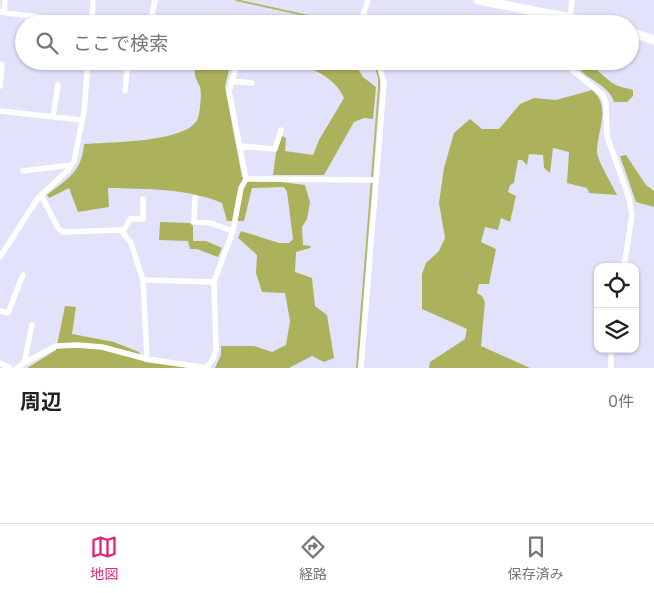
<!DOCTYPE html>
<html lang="ja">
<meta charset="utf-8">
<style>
:root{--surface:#fff;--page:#f2f2f2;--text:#222;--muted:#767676;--line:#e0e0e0;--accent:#db2777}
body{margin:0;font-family:Poppins,"Noto Sans JP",sans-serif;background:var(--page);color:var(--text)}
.controls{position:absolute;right:15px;bottom:15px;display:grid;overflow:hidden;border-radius:10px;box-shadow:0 1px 4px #0004}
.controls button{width:45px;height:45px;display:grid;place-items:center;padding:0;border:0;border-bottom:1px solid var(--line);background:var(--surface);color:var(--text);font:25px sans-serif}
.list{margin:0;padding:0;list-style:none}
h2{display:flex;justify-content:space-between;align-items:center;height:65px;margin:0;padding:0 20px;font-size:21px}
h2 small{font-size:16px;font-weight:400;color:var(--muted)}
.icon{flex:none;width:28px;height:28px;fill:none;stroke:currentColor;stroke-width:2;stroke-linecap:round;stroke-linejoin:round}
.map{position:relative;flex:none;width:654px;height:368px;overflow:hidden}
.search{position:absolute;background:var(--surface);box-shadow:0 1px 4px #0004;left:15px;right:15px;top:15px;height:55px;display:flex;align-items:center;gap:12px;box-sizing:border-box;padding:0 18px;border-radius:28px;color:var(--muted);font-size:19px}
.sheet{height:155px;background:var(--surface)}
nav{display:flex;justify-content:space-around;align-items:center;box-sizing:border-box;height:70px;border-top:1px solid var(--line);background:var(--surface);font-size:14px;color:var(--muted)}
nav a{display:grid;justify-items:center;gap:2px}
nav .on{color:var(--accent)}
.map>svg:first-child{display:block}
.forest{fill:#acb25c}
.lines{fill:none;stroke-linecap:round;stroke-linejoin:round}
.stream{stroke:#b4ba64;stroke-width:2}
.minor{stroke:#fff;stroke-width:5.5}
.primary{stroke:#fff;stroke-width:9}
</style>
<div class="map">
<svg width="654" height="368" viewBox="0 0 654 368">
<rect width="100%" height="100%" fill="#e2e3fb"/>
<path class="forest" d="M 203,61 L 231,61 L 225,87 L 242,177 L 305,185 L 310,202 L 307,219 L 302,227 L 303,245 L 311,246 L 310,248 L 296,252 L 295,272 L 312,278 L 315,306 L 327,315 L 334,358 L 324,362 L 312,356 L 289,368 L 215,368 L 221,355 L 221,346 L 254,346 L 272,352 L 286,345 L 290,321 L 285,293 L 262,292 L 256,273 L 257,255 L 238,238 L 241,231 L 279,243 L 289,243 L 293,239 L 287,192 L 284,187 L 252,188 L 244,221 L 227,221 L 222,203 C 186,188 146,189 108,188 L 109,207 L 78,212 L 69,188 L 49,198 L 47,195 C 67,179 82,172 84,144 C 108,142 189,143 198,118 C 200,111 202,94 200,87 C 197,80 194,77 195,69 L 202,68 Z
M 294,61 L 353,61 L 363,77 L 376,87 L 373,119 L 364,118 L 354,122 L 324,175 L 273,175 L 276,153 L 282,136 L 286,138 L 285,151 L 313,155 L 319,140 L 344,98 C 335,77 314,70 294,61 Z
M 574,61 C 593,61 600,75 614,84 C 619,87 627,88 633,90 L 633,96 L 627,102 L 614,102 C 608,82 582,80 574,61 Z
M 592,90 C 612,107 597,130 597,152 C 598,162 612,184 617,195 L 589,193 L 587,188 L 567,183 L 569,152 L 553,148 L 550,173 L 544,168 L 543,155 L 529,154 L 527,165 L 522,160 L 518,160 L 514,183 L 510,185 L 508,192 L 516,196 L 510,222 L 501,218 L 498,230 L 485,227 L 481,242 L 496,249 L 489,284 L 479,284 L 477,293 L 482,296 L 485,302 L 481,346 L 530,368 L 429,368 L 430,362 L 465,339 L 467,329 L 422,309 L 422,274 L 426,263 L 439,251 L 445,238 L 439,203 L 444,168 L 454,133 L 470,119 L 482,129 L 499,129 L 520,104 L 534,98 L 556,100 Z
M 626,155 L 646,185 L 654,191 L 654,207 L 636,202 L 620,156 Z
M 160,222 L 190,223 L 193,226 L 193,241 L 206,241 L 222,248 L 218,257 L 197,249 L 190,249 L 188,241 L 159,240 Z
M 65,306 L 76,307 L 72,334 L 114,342 L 139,352 L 144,362 L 189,368 L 27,368 L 56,350 Z"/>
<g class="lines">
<path class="stream" d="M 236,0 L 345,24
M 357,368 L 379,88 L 379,78 L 374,61"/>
<path class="minor" d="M 0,12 L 91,24
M 4,12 L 5,0
M 27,24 L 28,16
M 92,24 L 93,0
M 150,24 L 155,0
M 360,24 L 368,0
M 569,24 L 572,0
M 569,61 L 571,69 L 603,95 L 606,103 L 607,136 L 629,198 L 632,215 L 624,267
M 197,63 L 198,61
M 231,81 L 252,83
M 0,86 L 2,64
M 125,91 L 128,61
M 0,111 L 82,120
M 53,117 L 58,85
M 240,146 L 275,149 L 281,130
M 23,171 L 71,165
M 246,179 L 376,180
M 41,195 L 58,228 L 63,232 L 121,230 L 131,243 L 143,280 L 214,282
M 195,198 L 194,222 L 210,223 L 233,231
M 123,232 L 130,219 L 143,219 L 143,199
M 0,257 L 38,198 L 68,170 L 74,161 L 84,112 L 88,61
M 143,280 L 147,359
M 0,311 L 8,313 L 23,275
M 611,349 L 611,368
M 0,363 L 10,368
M 24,363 L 56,346 L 77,345 L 102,347 L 147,359 L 208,368
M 17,368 L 24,363 L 32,325
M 206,368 L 213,359 L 216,350 L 214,282 L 233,231 L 241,188 L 246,179 L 229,91 L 238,61
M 361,368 L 384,83 L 378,61"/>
<path class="primary" d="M 478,0 L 602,24
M 630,32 L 654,40"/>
</g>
</svg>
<div class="controls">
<button><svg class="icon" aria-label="locate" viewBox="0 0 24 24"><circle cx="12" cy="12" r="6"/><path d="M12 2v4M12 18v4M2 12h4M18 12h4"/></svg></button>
<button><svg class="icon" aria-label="layers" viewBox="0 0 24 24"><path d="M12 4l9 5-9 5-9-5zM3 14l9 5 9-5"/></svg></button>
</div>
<div class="search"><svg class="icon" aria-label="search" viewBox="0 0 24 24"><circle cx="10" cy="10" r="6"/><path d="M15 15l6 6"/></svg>ここで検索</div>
</div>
<section class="sheet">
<h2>周辺<small>0件</small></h2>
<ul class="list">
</ul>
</section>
<nav>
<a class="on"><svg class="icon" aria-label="map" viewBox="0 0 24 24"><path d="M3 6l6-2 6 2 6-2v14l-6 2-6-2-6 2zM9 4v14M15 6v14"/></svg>地図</a>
<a><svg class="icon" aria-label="directions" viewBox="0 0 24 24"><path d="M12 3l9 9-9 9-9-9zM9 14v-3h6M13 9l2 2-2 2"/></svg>経路</a>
<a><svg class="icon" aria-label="saved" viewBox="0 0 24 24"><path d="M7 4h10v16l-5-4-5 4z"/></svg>保存済み</a>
</nav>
